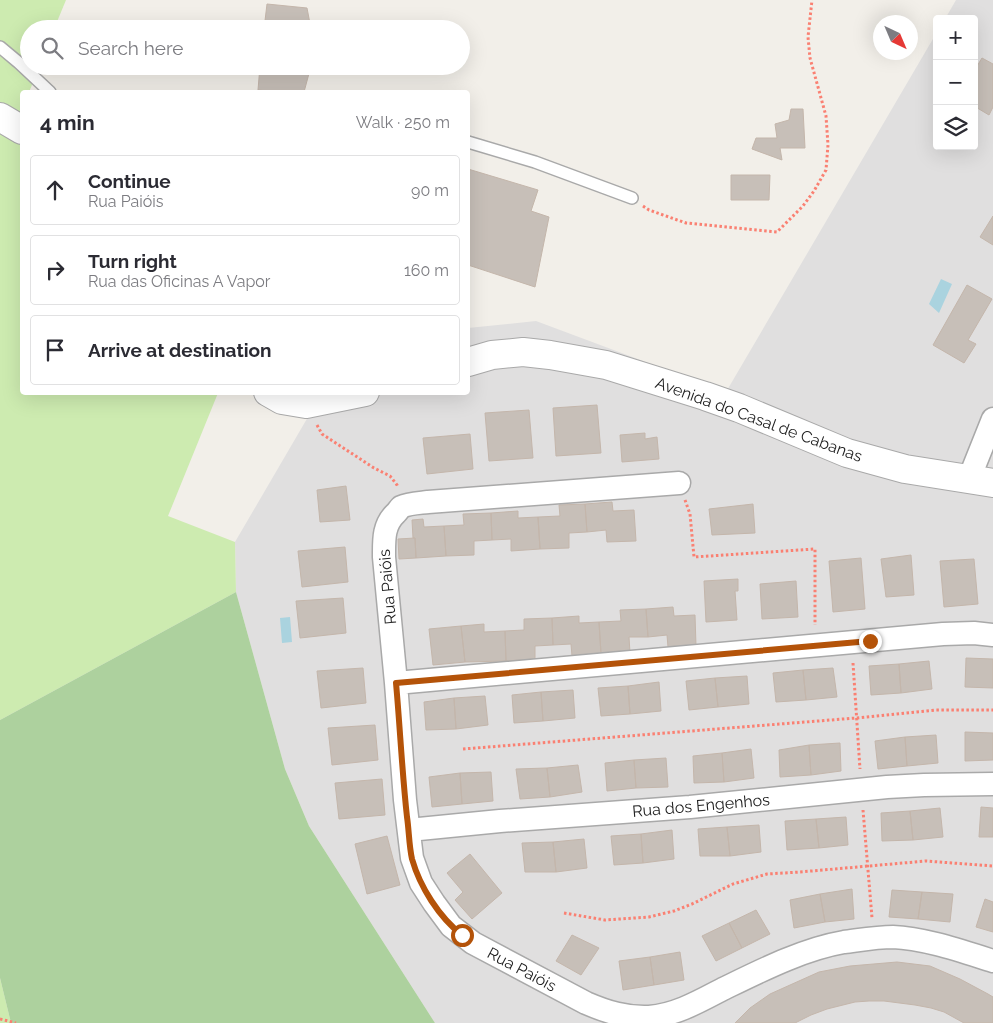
<!DOCTYPE html>
<meta charset="utf-8">
<style>
:root{--surface:#fff;--page:#f2f2f3;--text:#2b2b33;--muted:#7c7c81;--line:#e1e1e2}
body{margin:0;font-family:Raleway,sans-serif;background:var(--page);color:var(--text)}
.controls{position:absolute;right:15px;top:15px;display:grid;overflow:hidden;border-radius:5px;box-shadow:0 5px 20px #0002}
.controls button{width:45px;height:45px;display:grid;place-items:center;padding:0;border:0;border-bottom:1px solid var(--line);background:var(--surface);color:var(--text);font:25px sans-serif}
.compass{position:absolute;left:873px;top:15px;width:45px;height:45px;border-radius:50%;background:var(--surface);box-shadow:0 5px 20px #0002;rotate:136deg}
.stop{position:absolute;width:15px;height:15px;margin:-11px;border:4px solid #b45309;border-radius:50%;background:#fff}
.stop.end{background:#b45309;border-color:#fff;box-shadow:0 1px 5px #0008}
.list{margin:0;padding:0;list-style:none}
h2{display:flex;justify-content:space-between;align-items:center;height:65px;margin:0;padding:0 20px;font-size:21px}
h2 small{font-size:16px;font-weight:400;color:var(--muted)}
.list li{display:grid;grid-template-columns:32px 1fr auto;gap:15px;align-items:center;box-sizing:border-box;height:70px;margin:0 10px 10px;padding:0 10px;border:1px solid var(--line);border-radius:5px}
.list b{display:block;font-size:19px;white-space:nowrap}
.list p{margin:0;font-size:16px;white-space:nowrap;color:var(--muted)}
.list em{font-size:16px;font-style:normal;color:var(--muted)}
.icon{flex:none;width:28px;height:28px;fill:none;stroke:currentColor;stroke-width:2;stroke-linecap:round;stroke-linejoin:round}
.map{position:relative;flex:none;width:993px;height:1023px;overflow:hidden}
.search{position:absolute;background:var(--surface);box-shadow:0 5px 20px #0002;left:20px;top:20px;width:450px;height:55px;display:flex;align-items:center;gap:12px;box-sizing:border-box;padding:0 18px;border-radius:28px;color:var(--muted);font-size:19px}
.panel{position:absolute;background:var(--surface);box-shadow:0 5px 20px #0002;left:20px;top:90px;width:450px;height:305px;border-radius:5px}
.map>svg:first-child{display:block}
.residential{fill:#e0dfdf}
.grass{fill:#cdebb0}
.forest{fill:#add19e}
.water{fill:#aad3df}
.building{fill:#c7bfb8;stroke:#c4b6ab}
.lines{fill:none;stroke-linecap:round;stroke-linejoin:round}
.service-casing{stroke:#a9a9a9;stroke-width:14}
.minor-casing{stroke:#a9a9a9;stroke-width:25}
.tertiary-casing{stroke:#a9a9a9;stroke-width:30}
.path{stroke:#fa8072;stroke-width:3;stroke-dasharray:2.5 2.5;stroke-linecap:butt}
.service{stroke:#fff;stroke-width:11}
.minor{stroke:#fff;stroke-width:22}
.tertiary{stroke:#fff;stroke-width:28}
.route{stroke:#b45309;stroke-width:6}
.labels{text-anchor:middle;stroke-width:4;stroke-linejoin:round;paint-order:stroke}
.street-label{font-size:16px;fill:#222;stroke:#fff}
</style>
<div class="map">
<svg width="993" height="1023" viewBox="0 0 993 1023">
<rect width="100%" height="100%" fill="#f2efe9"/>
<path class="residential" d="M 956,0 L 993,0 L 993,1023 L 435,1023 L 309,826 L 285,769 L 236,592 L 235,542 L 322,393 L 468,392 L 468,328 L 536,321 L 726,392 L 937,32 L 937,146 L 974,146 L 974,19 L 945,19 Z"/>
<path class="grass" d="M 0,0 L 66,0 L 54,29 L 29,29 L 29,66 L 40,66 L 29,92 L 22,92 L 22,392 L 218,393 L 168,516 L 235,542 L 236,592 L 0,720 Z
M 0,978 L 11,1023 L 0,1023 Z"/>
<path class="forest" d="M 236,592 L 285,769 L 309,826 L 435,1023 L 11,1023 L 0,978 L 0,720 Z"/>
<path class="water" d="M 941,279 L 952,284 L 939,313 L 929,304 Z
M 290,617 L 292,642 L 282,643 L 280,618 Z"/>
<path class="building" d="M 267,4 L 307,8 L 311,29 L 264,29 Z
M 982,58 L 993,64 L 993,107 L 989,115 L 974,106 L 974,71 Z
M 260,66 L 311,66 L 304,92 L 274,92 L 258,90 Z
M 791,109 L 803,109 L 805,148 L 780,148 L 782,160 L 752,149 L 756,138 L 777,138 L 775,124 L 789,120 Z
M 468,169 L 538,190 L 531,211 L 549,217 L 535,287 L 468,265 Z
M 731,175 L 770,175 L 769,200 L 731,200 Z
M 993,216 L 993,245 L 980,237 Z
M 967,285 L 992,299 L 968,340 L 976,344 L 964,363 L 933,345 Z
M 597,405 L 601,453 L 556,456 L 553,408 Z
M 529,410 L 533,458 L 489,461 L 485,413 Z
M 645,433 L 645,439 L 657,437 L 659,459 L 622,462 L 620,435 Z
M 470,434 L 473,469 L 427,474 L 423,438 Z
M 346,486 L 350,520 L 320,522 L 317,490 Z
M 612,502 L 613,511 L 634,510 L 636,541 L 607,542 L 606,530 L 587,532 L 585,504 Z
M 585,504 L 587,532 L 569,533 L 569,548 L 540,549 L 538,517 L 560,516 L 559,505 Z
M 753,504 L 755,533 L 712,535 L 709,509 Z
M 518,511 L 518,518 L 538,517 L 540,549 L 511,551 L 511,539 L 492,540 L 491,513 Z
M 491,513 L 492,540 L 474,541 L 474,555 L 446,556 L 444,526 L 464,525 L 463,514 Z
M 423,519 L 424,527 L 444,526 L 446,556 L 416,558 L 415,538 L 413,538 L 412,520 Z
M 415,538 L 416,558 L 399,559 L 398,539 Z
M 345,547 L 348,582 L 302,587 L 298,551 Z
M 911,555 L 914,595 L 886,597 L 881,559 Z
M 861,558 L 865,609 L 833,612 L 829,561 Z
M 974,559 L 978,604 L 944,607 L 940,561 Z
M 738,579 L 738,591 L 735,591 L 737,620 L 706,622 L 704,581 Z
M 796,581 L 798,617 L 762,619 L 760,584 Z
M 343,598 L 346,633 L 300,638 L 296,601 Z
M 673,607 L 674,616 L 695,615 L 696,646 L 668,647 L 667,635 L 648,637 L 646,609 Z
M 646,609 L 648,637 L 629,637 L 630,653 L 601,654 L 599,622 L 621,621 L 620,610 Z
M 579,616 L 579,623 L 599,622 L 601,654 L 572,656 L 571,644 L 553,645 L 552,618 Z
M 552,618 L 553,645 L 535,646 L 535,659 L 506,661 L 505,631 L 524,630 L 524,619 Z
M 484,624 L 484,632 L 505,631 L 506,661 L 465,662 L 461,626 Z
M 461,626 L 465,662 L 433,665 L 429,629 Z
M 966,658 L 993,659 L 993,688 L 965,687 Z
M 929,661 L 932,689 L 901,693 L 899,664 Z
M 899,664 L 901,693 L 871,695 L 869,666 Z
M 363,668 L 366,703 L 321,708 L 317,671 Z
M 833,668 L 837,697 L 806,700 L 803,670 Z
M 803,670 L 806,700 L 776,702 L 773,673 Z
M 747,676 L 749,704 L 718,707 L 715,678 Z
M 715,678 L 718,707 L 689,710 L 686,681 Z
M 659,682 L 661,711 L 630,714 L 628,686 Z
M 628,686 L 630,714 L 601,716 L 598,688 Z
M 573,690 L 575,718 L 543,721 L 541,692 Z
M 541,692 L 543,721 L 514,723 L 512,695 Z
M 485,696 L 488,725 L 456,729 L 454,698 Z
M 454,698 L 456,729 L 426,730 L 424,702 Z
M 375,725 L 378,760 L 332,765 L 328,728 Z
M 965,732 L 993,733 L 993,760 L 965,761 Z
M 936,735 L 938,763 L 907,766 L 905,737 Z
M 905,737 L 907,766 L 878,769 L 875,741 Z
M 840,743 L 841,771 L 811,775 L 809,745 Z
M 809,745 L 811,775 L 780,777 L 779,750 Z
M 751,749 L 754,778 L 724,782 L 722,753 Z
M 722,753 L 724,782 L 694,783 L 693,756 Z
M 666,758 L 668,787 L 636,788 L 634,760 Z
M 634,760 L 636,788 L 607,791 L 605,763 Z
M 578,765 L 582,792 L 550,797 L 547,768 Z
M 547,768 L 550,797 L 520,799 L 516,769 Z
M 491,772 L 493,801 L 462,804 L 460,773 Z
M 460,773 L 462,804 L 432,807 L 429,777 Z
M 382,779 L 385,815 L 339,819 L 335,783 Z
M 981,807 L 993,808 L 993,837 L 979,837 Z
M 940,808 L 943,837 L 913,840 L 910,811 Z
M 910,811 L 913,840 L 882,841 L 881,813 Z
M 846,817 L 848,845 L 819,848 L 816,819 Z
M 816,819 L 819,848 L 787,850 L 785,821 Z
M 759,825 L 761,852 L 730,856 L 727,827 Z
M 727,827 L 730,856 L 700,856 L 698,829 Z
M 672,830 L 674,859 L 643,863 L 641,834 Z
M 641,834 L 643,863 L 614,865 L 611,836 Z
M 387,836 L 400,885 L 367,894 L 355,844 Z
M 584,839 L 587,868 L 556,872 L 553,842 Z
M 553,842 L 556,872 L 525,872 L 522,843 Z
M 470,854 L 502,893 L 472,919 L 455,900 L 463,892 L 447,873 Z
M 852,889 L 854,919 L 825,922 L 820,894 Z
M 892,890 L 922,892 L 918,919 L 889,917 Z
M 922,892 L 953,894 L 950,922 L 918,919 Z
M 820,894 L 825,922 L 794,928 L 790,900 Z
M 985,899 L 993,902 L 993,932 L 976,927 Z
M 756,910 L 770,934 L 742,948 L 729,923 Z
M 729,923 L 742,948 L 716,961 L 702,936 Z
M 572,935 L 599,948 L 581,975 L 556,961 Z
M 680,952 L 684,980 L 654,985 L 650,957 Z
M 650,957 L 654,985 L 623,990 L 619,961 Z
M 897,962 L 930,966 L 960,979 L 988,994 L 993,997 L 993,1023 L 964,1023 L 944,1012 L 931,1008 L 915,1005 L 884,1001 L 869,1001 L 855,1002 L 827,1009 L 811,1015 L 795,1023 L 735,1023 L 750,1008 L 770,994 L 819,972 L 850,966 Z"/>
<g class="lines">
<defs>
<path id="service" d="M 0,47 L 18,62 L 50,92
M 468,142 L 535,162 L 632,198"/>
<path id="minor" d="M 969,479 L 993,419
M 679,483 L 428,502 C 420,503 409,503 401,507 C 399,509 398,511 396,513 C 383,525 384,540 384,557 L 396,683 L 405,800 L 412,858 L 421,883 L 434,903 L 451,926 L 473,943 L 586,1003 C 607,1012 626,1018 649,1017 C 676,1015 700,1001 723,989 C 760,971 803,949 844,942 C 860,940 877,937 893,937 C 924,938 964,952 993,961
M 396,683 L 943,634 L 974,633 L 993,635
M 409,830 L 500,821 L 690,807 L 887,787 L 924,785 L 993,784"/>
<path id="tertiary" d="M 0,117 L 22,130
M 468,362 L 492,355 L 523,352 L 550,355 L 606,365 L 705,396 L 739,408 L 847,453 L 905,469 L 993,483
M 268,392 L 282,400 L 306,404 L 365,392"/>
</defs>
<use href="#service" class="service-casing"/>
<use href="#minor" class="minor-casing"/>
<use href="#tertiary" class="tertiary-casing"/>
<path class="path" d="M 643,206 L 649,210 L 686,223 L 777,232 L 803,206 L 814,191 L 826,170 L 828,145 L 826,116 L 810,58 L 808,37 L 812,0
M 317,425 L 322,434 L 374,468 L 390,476 L 397,485 L 398,487
M 685,500 L 690,514 L 694,557 L 815,549 L 815,625
M 853,663 L 860,769
M 463,749 L 856,718 L 936,710 L 993,710
M 863,810 L 872,918
M 564,913 L 605,920 L 649,917 L 674,911 L 692,904 L 733,884 L 767,874 L 800,872 L 926,861 L 993,866
M 0,1019 L 16,1023"/>
<use href="#service" class="service"/>
<use href="#minor" class="minor"/>
<use href="#tertiary" class="tertiary"/>
</g>
<g class="lines">
<path class="route" d="M 462,935 C 439,917 420,887 412,859 C 409,846 409,830 407,817 C 402,772 400,727 396,683 L 870,641"/>
</g>
<g class="labels">
<g class="street-label">
<text transform="translate(759 419) rotate(20)" y="6">Avenida do Casal de Cabanas</text>
<text transform="translate(387 587) rotate(-95)" y="6">Rua Paióis</text>
<text transform="translate(701 805) rotate(-5)" y="6">Rua dos Engenhos</text>
<text transform="translate(522 969) rotate(28)" y="6">Rua Paióis</text>
</g>
</g>
</svg>
<div class="controls">
<button>+</button>
<button>−</button>
<button><svg class="icon" aria-label="layers" viewBox="0 0 24 24"><path d="M12 4l9 5-9 5-9-5zM3 14l9 5 9-5"/></svg></button>
</div>
<svg class="compass" viewBox="-18 -18 36 36"><path d="M0-13l5 13h-10z" fill="#e53935"/><path d="M0 13l5-13h-10z" fill="#7c7c81"/></svg>
<div class="stop" style="left:462px;top:935px"></div>
<div class="stop end" style="left:870px;top:641px"></div>
<div class="search"><svg class="icon" aria-label="search" viewBox="0 0 24 24"><circle cx="10" cy="10" r="6"/><path d="M15 15l6 6"/></svg>Search here</div>
<section class="panel">
<h2>4 min<small>Walk · 250 m</small></h2>
<ul class="list">
<li><svg class="icon" aria-label="ahead" viewBox="0 0 24 24"><path d="M12 20V5M6 11l6-6 6 6"/></svg><div><b>Continue</b><p>Rua Paióis</p></div><em>90 m</em></li>
<li><svg class="icon" aria-label="right" viewBox="0 0 24 24"><path d="M7 20v-9h11M14 6l5 5-5 5"/></svg><div><b>Turn right</b><p>Rua das Oficinas A Vapor</p></div><em>160 m</em></li>
<li><svg class="icon" aria-label="arrive" viewBox="0 0 24 24"><path d="M6 21V4h12l-3 4 3 4H6"/></svg><div><b>Arrive at destination</b></div></li>
</ul>
</section>
</div>
